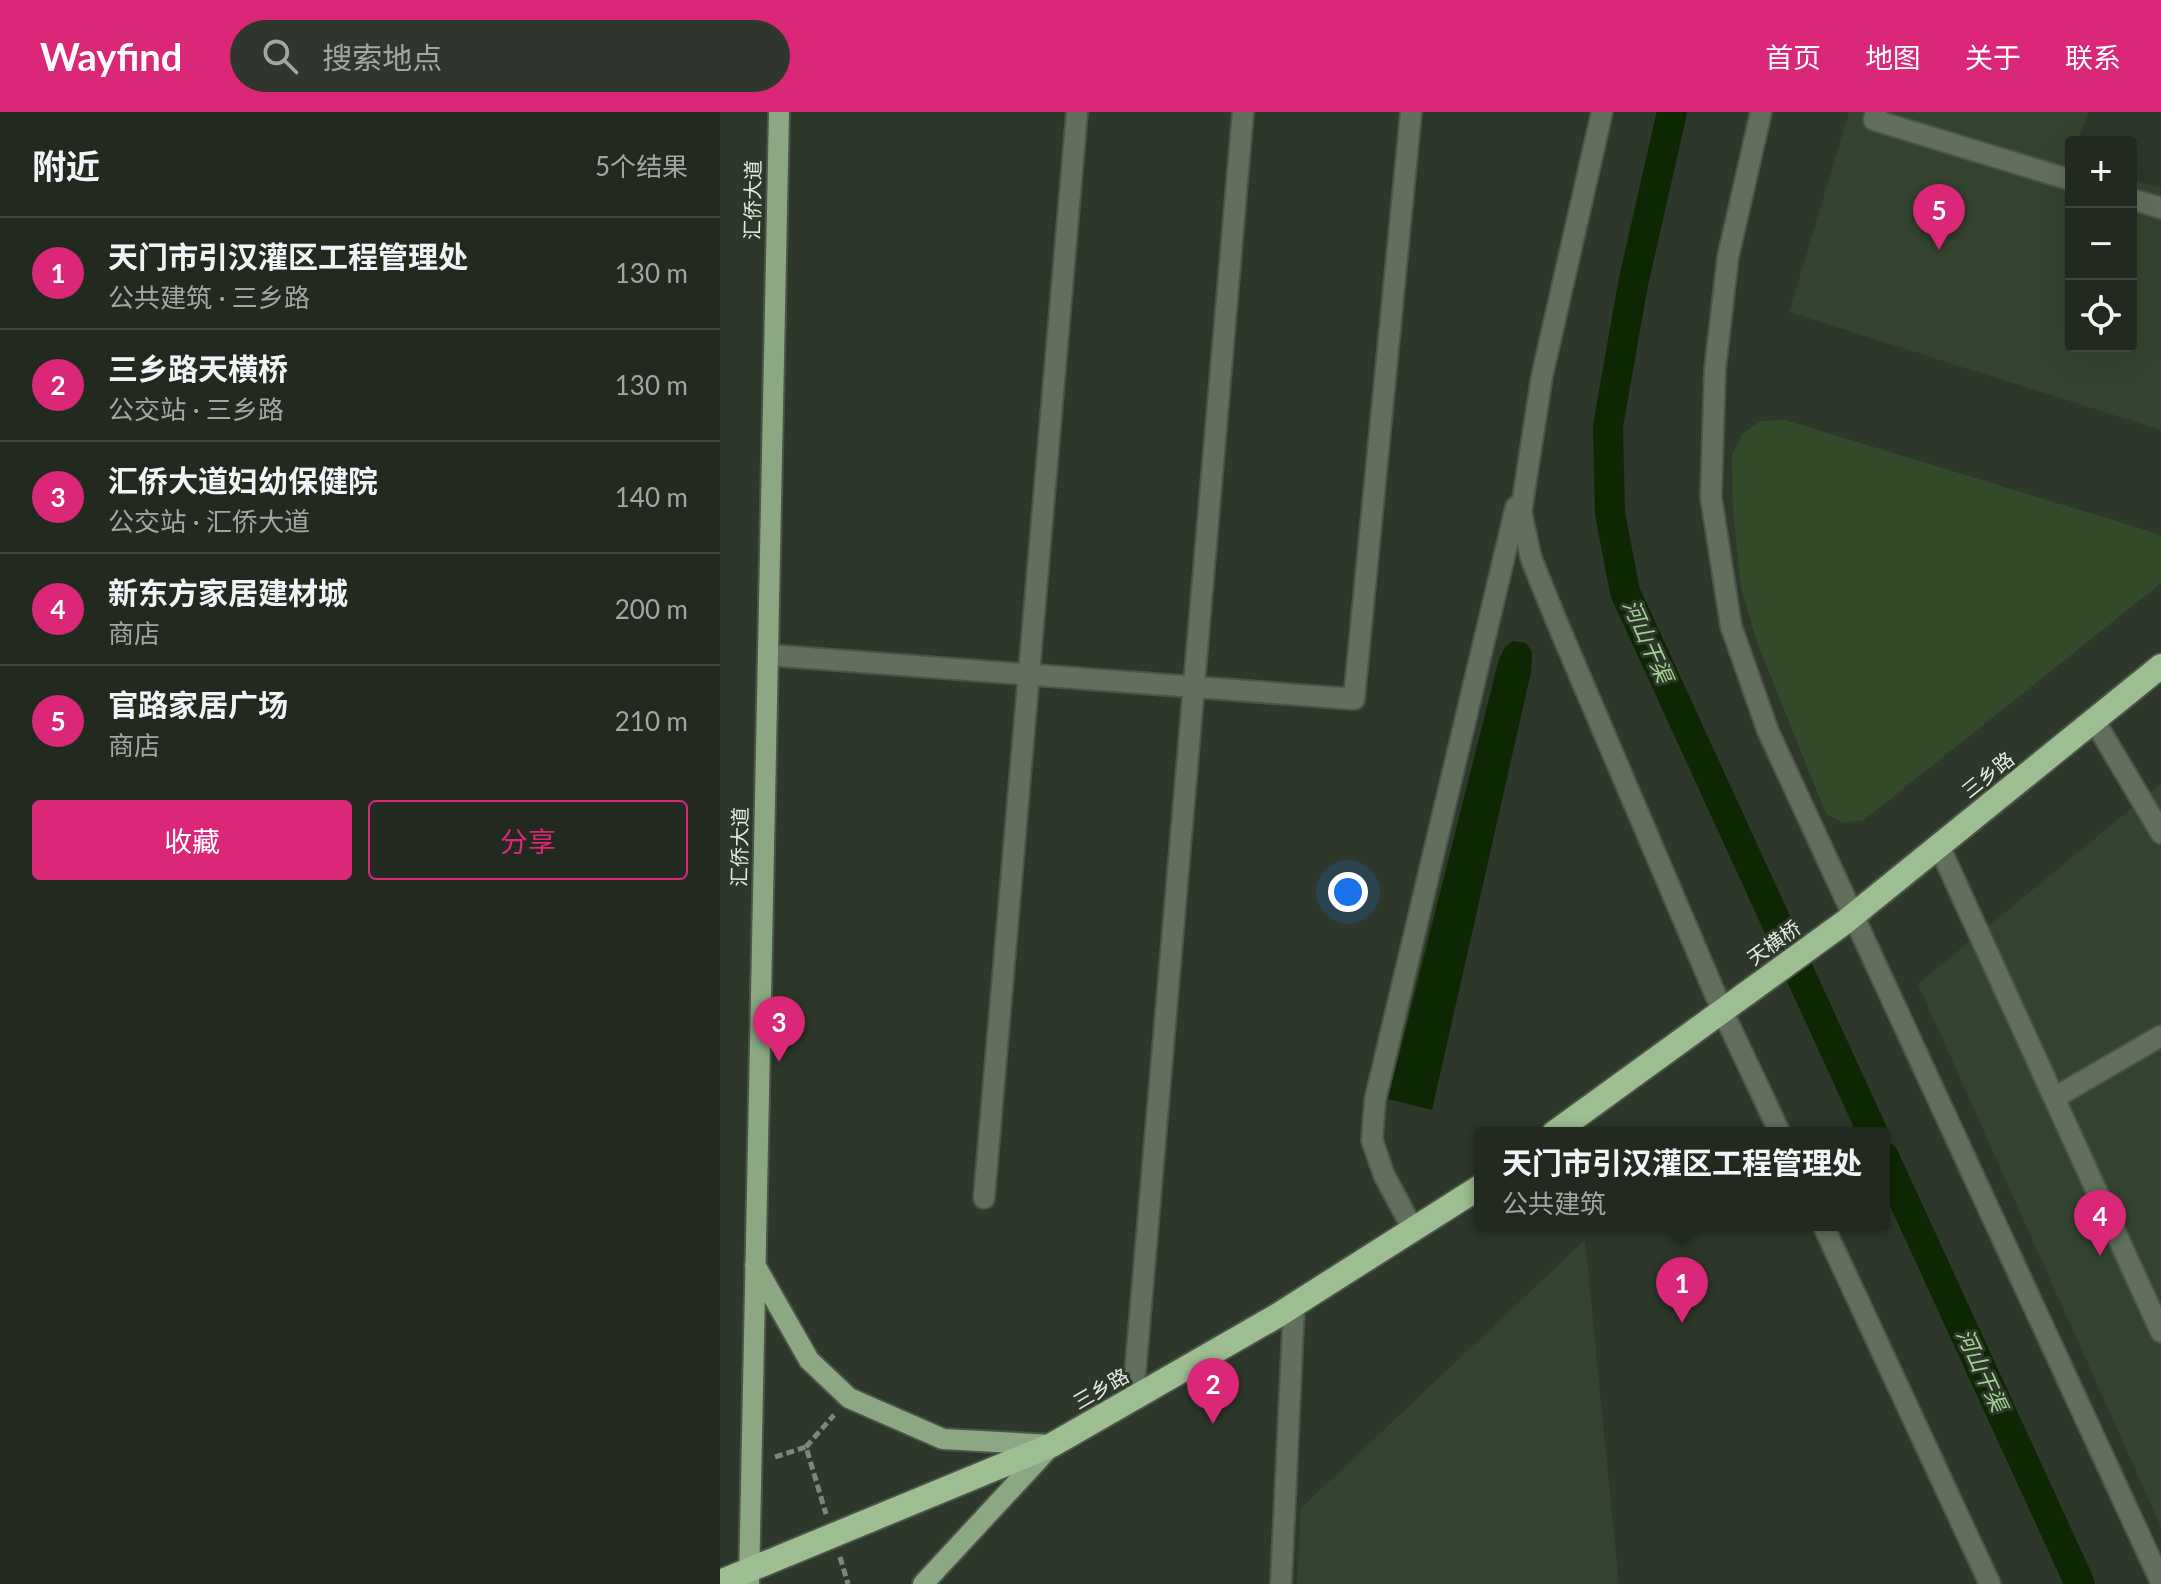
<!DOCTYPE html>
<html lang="zh">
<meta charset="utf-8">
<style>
:root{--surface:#222a20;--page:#2e362d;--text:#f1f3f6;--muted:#a2a7a5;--line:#3f463e;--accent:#db2777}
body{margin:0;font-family:Lato,"Noto Sans SC",sans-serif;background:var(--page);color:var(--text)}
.controls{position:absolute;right:24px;top:24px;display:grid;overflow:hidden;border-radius:8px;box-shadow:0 8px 32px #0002}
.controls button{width:72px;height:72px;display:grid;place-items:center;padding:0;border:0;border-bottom:2px solid var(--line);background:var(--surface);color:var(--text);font:40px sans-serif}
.you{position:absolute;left:628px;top:780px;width:28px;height:28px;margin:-20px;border:6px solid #fff;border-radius:50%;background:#1a73e8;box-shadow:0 0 0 12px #1a73e833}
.badge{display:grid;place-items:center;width:52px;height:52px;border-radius:50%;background:var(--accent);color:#fff;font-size:26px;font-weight:700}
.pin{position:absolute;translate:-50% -66px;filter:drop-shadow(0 2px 4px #0008)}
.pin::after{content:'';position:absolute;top:42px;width:28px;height:24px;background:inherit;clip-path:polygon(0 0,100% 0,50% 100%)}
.popup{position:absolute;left:754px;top:1015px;width:416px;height:104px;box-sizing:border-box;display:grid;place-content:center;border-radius:8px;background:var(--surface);filter:drop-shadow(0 2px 6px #0005);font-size:26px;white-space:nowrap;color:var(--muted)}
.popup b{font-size:30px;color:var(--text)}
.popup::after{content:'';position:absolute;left:50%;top:100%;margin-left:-16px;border:16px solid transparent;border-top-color:var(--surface)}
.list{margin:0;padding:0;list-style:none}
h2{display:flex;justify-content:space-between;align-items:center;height:104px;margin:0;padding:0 32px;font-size:34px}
h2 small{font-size:26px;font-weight:400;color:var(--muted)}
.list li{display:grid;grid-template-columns:52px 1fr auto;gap:24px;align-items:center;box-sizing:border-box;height:112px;padding:0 32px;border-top:2px solid var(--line)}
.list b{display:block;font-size:30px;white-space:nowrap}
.list p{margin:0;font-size:26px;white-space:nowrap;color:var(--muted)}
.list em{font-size:26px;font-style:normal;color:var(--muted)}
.actions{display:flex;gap:16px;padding:24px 32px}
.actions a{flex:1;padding:18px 0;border:2px solid var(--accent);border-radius:8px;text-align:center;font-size:28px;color:var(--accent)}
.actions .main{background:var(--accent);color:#fff}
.icon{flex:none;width:44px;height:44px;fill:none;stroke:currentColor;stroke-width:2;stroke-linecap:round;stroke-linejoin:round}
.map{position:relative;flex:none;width:1441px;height:1472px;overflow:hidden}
header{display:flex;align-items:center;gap:48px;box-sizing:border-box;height:112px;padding:0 40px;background:var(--accent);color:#fff}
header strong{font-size:38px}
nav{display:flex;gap:44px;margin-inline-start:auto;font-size:28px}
.search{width:560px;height:72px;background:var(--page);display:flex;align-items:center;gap:20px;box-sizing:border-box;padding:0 28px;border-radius:44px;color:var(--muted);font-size:30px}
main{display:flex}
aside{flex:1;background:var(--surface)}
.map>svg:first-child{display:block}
.built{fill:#34432f}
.green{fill:#324a29}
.water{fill:#0c2701}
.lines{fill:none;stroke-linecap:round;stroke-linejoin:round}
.canal{stroke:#0c2701;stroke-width:30}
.minor-casing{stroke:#4a5547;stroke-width:24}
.major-casing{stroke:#4a5547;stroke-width:24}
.highway-casing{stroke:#4a5547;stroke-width:28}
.path{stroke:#7d867a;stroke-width:5;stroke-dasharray:8 4;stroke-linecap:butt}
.minor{stroke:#616f5c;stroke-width:20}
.major{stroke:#8ca883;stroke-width:20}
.highway{stroke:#9dbe91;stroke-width:24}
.labels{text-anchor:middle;stroke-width:6;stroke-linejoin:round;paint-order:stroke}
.street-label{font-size:20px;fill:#e4ebe2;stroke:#2d382a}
.water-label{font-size:22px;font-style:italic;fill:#a3d391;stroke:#2d382a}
</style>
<header>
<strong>Wayfind</strong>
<div class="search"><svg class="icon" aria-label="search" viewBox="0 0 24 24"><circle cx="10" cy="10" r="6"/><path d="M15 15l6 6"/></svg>搜索地点</div>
<nav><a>首页</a><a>地图</a><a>关于</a><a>联系</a></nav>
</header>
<main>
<aside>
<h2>附近<small>5个结果</small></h2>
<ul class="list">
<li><span class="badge">1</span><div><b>天门市引汉灌区工程管理处</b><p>公共建筑 · 三乡路</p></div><em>130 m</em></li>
<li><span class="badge">2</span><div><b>三乡路天横桥</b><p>公交站 · 三乡路</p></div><em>130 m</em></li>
<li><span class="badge">3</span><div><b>汇侨大道妇幼保健院</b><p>公交站 · 汇侨大道</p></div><em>140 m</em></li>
<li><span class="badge">4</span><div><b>新东方家居建材城</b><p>商店</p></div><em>200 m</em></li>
<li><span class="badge">5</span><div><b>官路家居广场</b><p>商店</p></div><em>210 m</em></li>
</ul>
<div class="actions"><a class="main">收藏</a><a>分享</a></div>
</aside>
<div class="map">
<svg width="1441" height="1472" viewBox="0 0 1441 1472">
<rect width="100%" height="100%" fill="#2d382a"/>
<path class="built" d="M 1129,0 L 1368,0 L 1358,30 L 1351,30 L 1351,234 L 1411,234 L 1411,67 L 1441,76 L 1441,318 L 1069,200 Z
M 1441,672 L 1441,1415 L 1198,872 Z
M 865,1128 L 899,1472 L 577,1472 L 581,1396 Z"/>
<path class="green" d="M 1065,308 L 1432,420 L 1441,425 L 1441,471 L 1144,708 L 1124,711 L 1106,702 L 1037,530 L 1021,475 L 1013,399 L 1012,343 L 1022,322 L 1041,309 Z"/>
<path class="water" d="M 793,529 L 806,531 L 812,540 L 811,560 L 712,998 L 668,987 L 779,547 L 785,535 Z"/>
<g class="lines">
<path class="canal" d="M 952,0 L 913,172 L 888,314 L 890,401 L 905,480 L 1153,1021
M 1164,1045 L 1360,1472"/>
<defs>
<path id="minor" d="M 882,0 L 822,264 L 801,400 L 811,446 L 836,508 L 1002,898 L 1060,1021
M 1041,0 L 1008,145 L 995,257 L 991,385 L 1011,514 L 1048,619 L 1441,1470
M 1156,0 L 1154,8 L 1351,68
M 1411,87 L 1441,96
M 48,543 L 634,587 L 691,0
M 1374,608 L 1441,721
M 1219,734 L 1441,1220
M 1334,986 L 1441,924
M 264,1086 L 357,0
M 1103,1113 L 1270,1472
M 694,1119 L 664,1063 L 652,1028 L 655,988 L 796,395
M 413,1286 L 523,0
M 561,1472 L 574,1194"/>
<path id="major" d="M 35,1153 L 89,1248 L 129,1286 L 223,1327 L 332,1333
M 29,1472 L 59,0
M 203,1472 L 331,1334"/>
<path id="highway" d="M 834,1021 L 1125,810 L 1441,554
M 0,1470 L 332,1333 L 555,1205 L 760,1075"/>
</defs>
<use href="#minor" class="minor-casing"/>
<use href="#major" class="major-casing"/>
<use href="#highway" class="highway-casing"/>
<path class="path" d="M 86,1335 L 114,1303
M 55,1345 L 86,1335 L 106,1402
M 120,1445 L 128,1472"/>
<use href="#minor" class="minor"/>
<use href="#major" class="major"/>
<use href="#highway" class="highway"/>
</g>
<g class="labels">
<g class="street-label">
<text transform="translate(33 88) rotate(-89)" y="7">汇侨大道</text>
<text transform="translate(1268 663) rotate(-39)" y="7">三乡路</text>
<text transform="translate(20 735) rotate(-89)" y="7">汇侨大道</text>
<text transform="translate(1054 831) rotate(-36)" y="7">天横桥</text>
<text transform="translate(381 1277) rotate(-30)" y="7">三乡路</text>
</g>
<g class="water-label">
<text transform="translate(928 529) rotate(66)" y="8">河山干渠</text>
<text transform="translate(1262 1258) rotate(65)" y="8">河山干渠</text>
</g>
</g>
</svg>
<div class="controls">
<button>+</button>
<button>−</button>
<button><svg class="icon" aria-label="locate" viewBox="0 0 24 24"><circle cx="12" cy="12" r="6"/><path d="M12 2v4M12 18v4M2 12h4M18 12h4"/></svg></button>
</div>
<div class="you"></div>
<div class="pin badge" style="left:962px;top:1211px">1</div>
<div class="popup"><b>天门市引汉灌区工程管理处</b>公共建筑</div>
<div class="pin badge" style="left:493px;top:1312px">2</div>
<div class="pin badge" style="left:59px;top:950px">3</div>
<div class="pin badge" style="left:1380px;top:1144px">4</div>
<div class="pin badge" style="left:1219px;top:138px">5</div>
</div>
</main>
